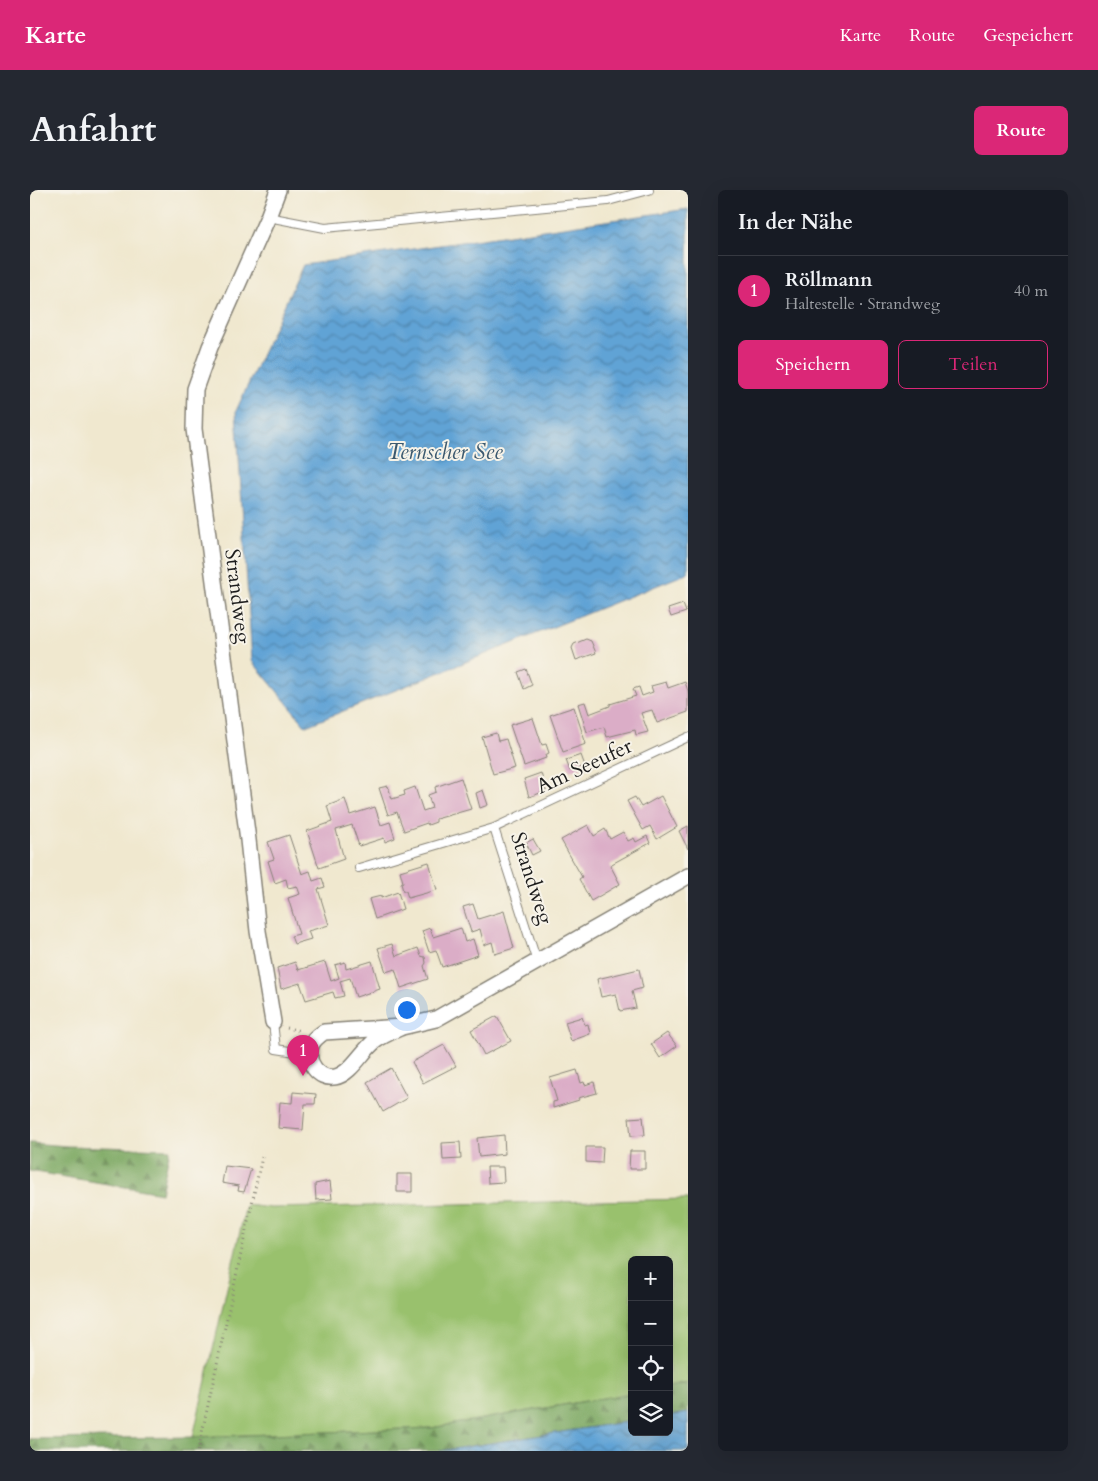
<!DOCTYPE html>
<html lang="de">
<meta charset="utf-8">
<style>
:root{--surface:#171b24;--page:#242831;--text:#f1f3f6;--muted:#9ea1a6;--line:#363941;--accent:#db2777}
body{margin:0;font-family:Cardo,serif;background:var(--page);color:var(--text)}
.controls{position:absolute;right:15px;bottom:15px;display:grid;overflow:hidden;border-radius:8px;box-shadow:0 5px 20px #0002}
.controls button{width:45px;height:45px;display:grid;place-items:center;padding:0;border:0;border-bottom:1px solid var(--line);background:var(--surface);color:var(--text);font:25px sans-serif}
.you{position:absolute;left:376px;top:819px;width:18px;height:18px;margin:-12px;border:4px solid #fff;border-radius:50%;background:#1a73e8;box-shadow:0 0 0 8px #1a73e833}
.badge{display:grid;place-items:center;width:32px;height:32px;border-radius:50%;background:var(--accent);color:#fff;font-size:16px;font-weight:700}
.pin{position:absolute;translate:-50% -41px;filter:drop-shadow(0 1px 2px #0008)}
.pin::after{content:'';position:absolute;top:26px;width:18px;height:15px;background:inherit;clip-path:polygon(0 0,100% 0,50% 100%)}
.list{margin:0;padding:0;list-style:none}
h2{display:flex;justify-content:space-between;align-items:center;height:65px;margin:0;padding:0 20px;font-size:21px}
h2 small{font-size:16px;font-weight:400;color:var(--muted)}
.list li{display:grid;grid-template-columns:32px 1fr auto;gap:15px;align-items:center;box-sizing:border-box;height:70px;padding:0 20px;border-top:1px solid var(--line)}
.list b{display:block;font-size:19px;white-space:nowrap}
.list p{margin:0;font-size:16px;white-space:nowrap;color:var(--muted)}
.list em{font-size:16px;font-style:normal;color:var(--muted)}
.actions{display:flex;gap:10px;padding:15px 20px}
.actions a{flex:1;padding:11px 0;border:1px solid var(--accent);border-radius:8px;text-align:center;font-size:18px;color:var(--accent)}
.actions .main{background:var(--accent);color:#fff}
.icon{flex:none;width:28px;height:28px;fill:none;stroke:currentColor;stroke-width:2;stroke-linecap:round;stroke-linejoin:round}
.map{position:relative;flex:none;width:658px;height:1261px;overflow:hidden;border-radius:8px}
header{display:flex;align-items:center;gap:30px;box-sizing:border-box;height:70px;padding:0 25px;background:var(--accent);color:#fff}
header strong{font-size:24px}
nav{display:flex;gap:28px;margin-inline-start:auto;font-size:18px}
.intro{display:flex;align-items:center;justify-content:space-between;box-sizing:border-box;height:120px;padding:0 30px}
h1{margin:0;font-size:35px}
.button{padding:12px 22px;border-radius:8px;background:var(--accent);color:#fff;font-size:18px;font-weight:700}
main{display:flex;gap:30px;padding:0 30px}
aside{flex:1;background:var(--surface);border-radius:8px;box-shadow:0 5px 20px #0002}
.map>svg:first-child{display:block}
.green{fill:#99c16d;stroke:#5a6e44}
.forest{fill:url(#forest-firs);stroke:#4b623e}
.water{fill:url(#water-waves);stroke:#3e6078}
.building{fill:#dbadc7}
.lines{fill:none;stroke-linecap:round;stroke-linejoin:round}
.lane-casing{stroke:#868276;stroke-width:10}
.street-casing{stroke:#868276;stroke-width:18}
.path{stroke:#868276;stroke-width:3;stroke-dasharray:1 4;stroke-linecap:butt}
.lane{stroke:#fff;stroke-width:8}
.street{stroke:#fff;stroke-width:15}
.labels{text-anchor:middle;stroke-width:4;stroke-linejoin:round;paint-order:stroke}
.street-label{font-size:21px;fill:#1c1c1c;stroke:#f7f3e8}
.water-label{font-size:22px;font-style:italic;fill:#3b596f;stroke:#f7f3e8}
</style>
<header>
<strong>Karte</strong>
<nav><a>Karte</a><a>Route</a><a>Gespeichert</a></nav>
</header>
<div class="intro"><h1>Anfahrt</h1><a class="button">Route</a></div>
<main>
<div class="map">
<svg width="658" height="1261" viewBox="0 0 658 1261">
<defs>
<pattern id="forest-firs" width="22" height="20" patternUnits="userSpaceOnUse" patternTransform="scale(1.25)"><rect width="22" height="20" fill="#7aa760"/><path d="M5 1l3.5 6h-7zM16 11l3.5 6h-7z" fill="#63874e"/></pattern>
<pattern id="water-waves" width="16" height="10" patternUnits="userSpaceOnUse" patternTransform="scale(1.25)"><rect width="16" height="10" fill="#60a3d5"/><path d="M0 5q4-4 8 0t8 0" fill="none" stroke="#4e84ac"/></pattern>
</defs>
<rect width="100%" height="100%" fill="#f7f3e8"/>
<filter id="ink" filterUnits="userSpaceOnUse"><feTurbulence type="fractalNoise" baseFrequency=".02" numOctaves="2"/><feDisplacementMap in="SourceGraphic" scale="10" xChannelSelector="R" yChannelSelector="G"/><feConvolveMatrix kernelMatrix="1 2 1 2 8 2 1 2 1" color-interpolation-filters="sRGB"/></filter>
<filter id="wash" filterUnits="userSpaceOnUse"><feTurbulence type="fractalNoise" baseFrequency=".0096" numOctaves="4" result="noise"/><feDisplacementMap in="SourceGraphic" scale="20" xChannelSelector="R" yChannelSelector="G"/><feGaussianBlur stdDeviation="1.12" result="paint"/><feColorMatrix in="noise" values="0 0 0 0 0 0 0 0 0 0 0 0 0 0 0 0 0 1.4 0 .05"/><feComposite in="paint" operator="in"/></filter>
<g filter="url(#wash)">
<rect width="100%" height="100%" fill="#f0e8cf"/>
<path class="green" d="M 658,1009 L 658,1193 L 639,1197 L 639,1070 L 602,1070 L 602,1203 L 401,1238 L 163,1247 L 216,1015 L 241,1018 Z"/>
<path class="forest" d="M 0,953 L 37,956 L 140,959 L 131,1003 L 0,981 Z
M 658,1193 L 658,1223 L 639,1226 L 639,1197 Z
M 602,1203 L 602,1231 L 410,1261 L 0,1261 L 0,1249 L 163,1247 L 401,1238 Z"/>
<path class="water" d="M 658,19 L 658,383 L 276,536 L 222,471 L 206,221 L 273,75 Z
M 658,1223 L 658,1261 L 410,1261 L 602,1231 L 602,1242 L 639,1242 L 639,1226 Z"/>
<g id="blocks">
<path class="building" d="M 653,414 L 656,422 L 641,427 L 638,419 Z
M 556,449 L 561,451 L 566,463 L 546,470 L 542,458 L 544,454 Z
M 496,479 L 502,495 L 494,499 L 488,482 Z
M 636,492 L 638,498 L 655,492 L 658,501 L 658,522 L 627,533 L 622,520 L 611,523 L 618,542 L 606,545 L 605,540 L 577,547 L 574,537 L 557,542 L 548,514 L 555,512 L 559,524 L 580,516 L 580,514 L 606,506 L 603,499 L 609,497 L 612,506 L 623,502 L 621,496 Z
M 544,517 L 556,554 L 533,562 L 520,525 Z
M 503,528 L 512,555 L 516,554 L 519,563 L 515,565 L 516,568 L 494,576 L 480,535 Z
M 466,543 L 468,551 L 476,549 L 485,578 L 463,584 L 452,547 Z
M 551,565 L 555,576 L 540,581 L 536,570 Z
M 511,583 L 516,601 L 499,607 L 494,589 Z
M 431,588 L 441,619 L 406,629 L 406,632 L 398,635 L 397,633 L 374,641 L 367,622 L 358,625 L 349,598 L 358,596 L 362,609 L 375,605 L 374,601 L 385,597 L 393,621 L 402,618 L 398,605 L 406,602 L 405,597 Z
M 453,600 L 458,615 L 450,618 L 446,603 Z
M 631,606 L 647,637 L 627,649 L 620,636 L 613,640 L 597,611 L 605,607 L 611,617 Z
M 315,609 L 320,625 L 345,617 L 351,635 L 360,632 L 365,648 L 355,652 L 354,648 L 329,656 L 322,635 L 306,640 L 314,669 L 289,678 L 277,641 L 302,632 L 297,616 Z
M 558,635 L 564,646 L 575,639 L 580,649 L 593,642 L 598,651 L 604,648 L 606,652 L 617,646 L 620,653 L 580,675 L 590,694 L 561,711 L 549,689 L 552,687 L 531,650 Z
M 658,636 L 658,659 L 649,641 Z
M 259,645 L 272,684 L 280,681 L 283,691 L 292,688 L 295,697 L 288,699 L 299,735 L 278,741 L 281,749 L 264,754 L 261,746 L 269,744 L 258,708 L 270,704 L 267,696 L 258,698 L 256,689 L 245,693 L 238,671 L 244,669 L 238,652 Z
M 503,649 L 510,661 L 502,665 L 496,653 Z
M 399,672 L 407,700 L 378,708 L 376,701 L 373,701 L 371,693 L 373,692 L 370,681 Z
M 368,702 L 373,719 L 345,729 L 339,709 L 351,706 L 351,708 Z
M 443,714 L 448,729 L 474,721 L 484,758 L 465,764 L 462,752 L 454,755 L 450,739 L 441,742 L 433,717 Z
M 400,738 L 403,747 L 431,738 L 435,752 L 443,749 L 448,765 L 412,777 L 406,760 L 399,762 L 392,741 Z
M 362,754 L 366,766 L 388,758 L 391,766 L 395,767 L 396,773 L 394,776 L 398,789 L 371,798 L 365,779 L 356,782 L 348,758 Z
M 342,771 L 350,799 L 326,807 L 320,788 L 310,791 L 314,806 L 305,808 L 303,802 L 276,810 L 270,793 L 251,799 L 247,778 L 265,772 L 268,780 L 295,772 L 301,791 L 309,788 L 305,775 L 315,772 L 316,779 Z
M 609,779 L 613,798 L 602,801 L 606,818 L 590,821 L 586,804 L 571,807 L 567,789 Z
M 467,826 L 481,851 L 454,865 L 441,840 Z
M 552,827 L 555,835 L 558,834 L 560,844 L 541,851 L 535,832 Z
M 637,843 L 647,856 L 630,868 L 621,854 Z
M 414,855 L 426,876 L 393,893 L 382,872 Z
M 361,878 L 377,908 L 353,922 L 337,892 Z
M 547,880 L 551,893 L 554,892 L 555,895 L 564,892 L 567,903 L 548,908 L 549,910 L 523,918 L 523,912 L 527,911 L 520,888 Z
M 263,902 L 286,904 L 285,914 L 275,914 L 273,940 L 248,938 L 250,912 L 262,913 Z
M 613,927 L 615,945 L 601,946 L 599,928 Z
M 474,945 L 475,964 L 449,967 L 447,948 Z
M 430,952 L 431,969 L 413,970 L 412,953 Z
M 556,957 L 573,957 L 572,973 L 556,972 Z
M 600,961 L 615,961 L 615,979 L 599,979 Z
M 195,976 L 221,979 L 214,1002 L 208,1001 L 209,996 L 192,993 Z
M 457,977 L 473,977 L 474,992 L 458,993 Z
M 367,984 L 382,984 L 382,1002 L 367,1002 Z
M 300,991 L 302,1009 L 286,1010 L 285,994 Z"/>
</g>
</g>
<g filter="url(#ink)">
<use href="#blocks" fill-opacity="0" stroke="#868276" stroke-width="1"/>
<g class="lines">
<defs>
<path id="lane" d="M 238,27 L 295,38 L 578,11 L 619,0
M 464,638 L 658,547
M 329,678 L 464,638 L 507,772
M 243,832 L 246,859 L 279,864"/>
<path id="street" d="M 243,832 L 228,741 L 218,650 L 164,239 L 165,199 L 180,157 L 238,27 L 248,0
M 372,837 C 363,841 353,845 345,851 C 332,861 321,884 305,887 C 288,890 275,871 281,856 C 283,850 288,846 294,842 L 372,837 L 406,829 L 658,686"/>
</defs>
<use href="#lane" class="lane-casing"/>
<use href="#street" class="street-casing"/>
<path class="path" d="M 257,838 L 271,841
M 168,1261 L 232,967"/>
<use href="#lane" class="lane"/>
<use href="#street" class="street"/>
</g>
</g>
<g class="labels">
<g class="street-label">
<text transform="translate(208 406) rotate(83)" y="7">Strandweg</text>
<text transform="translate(554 576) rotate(-25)" y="7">Am Seeufer</text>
<text transform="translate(502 688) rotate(72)" y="7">Strandweg</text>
</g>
<g class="water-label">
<text x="415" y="269">Ternscher See</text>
</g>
</g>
</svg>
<div class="controls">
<button>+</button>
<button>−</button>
<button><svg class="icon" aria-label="locate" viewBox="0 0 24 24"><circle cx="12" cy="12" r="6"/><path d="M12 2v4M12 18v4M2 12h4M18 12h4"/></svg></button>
<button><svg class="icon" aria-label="layers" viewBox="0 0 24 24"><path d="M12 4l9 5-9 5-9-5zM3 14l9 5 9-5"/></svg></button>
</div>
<div class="you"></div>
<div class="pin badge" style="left:273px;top:886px">1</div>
</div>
<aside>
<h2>In der Nähe<small></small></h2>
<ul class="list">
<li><span class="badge">1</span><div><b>Röllmann</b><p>Haltestelle · Strandweg</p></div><em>40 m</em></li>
</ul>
<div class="actions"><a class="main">Speichern</a><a>Teilen</a></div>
</aside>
</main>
